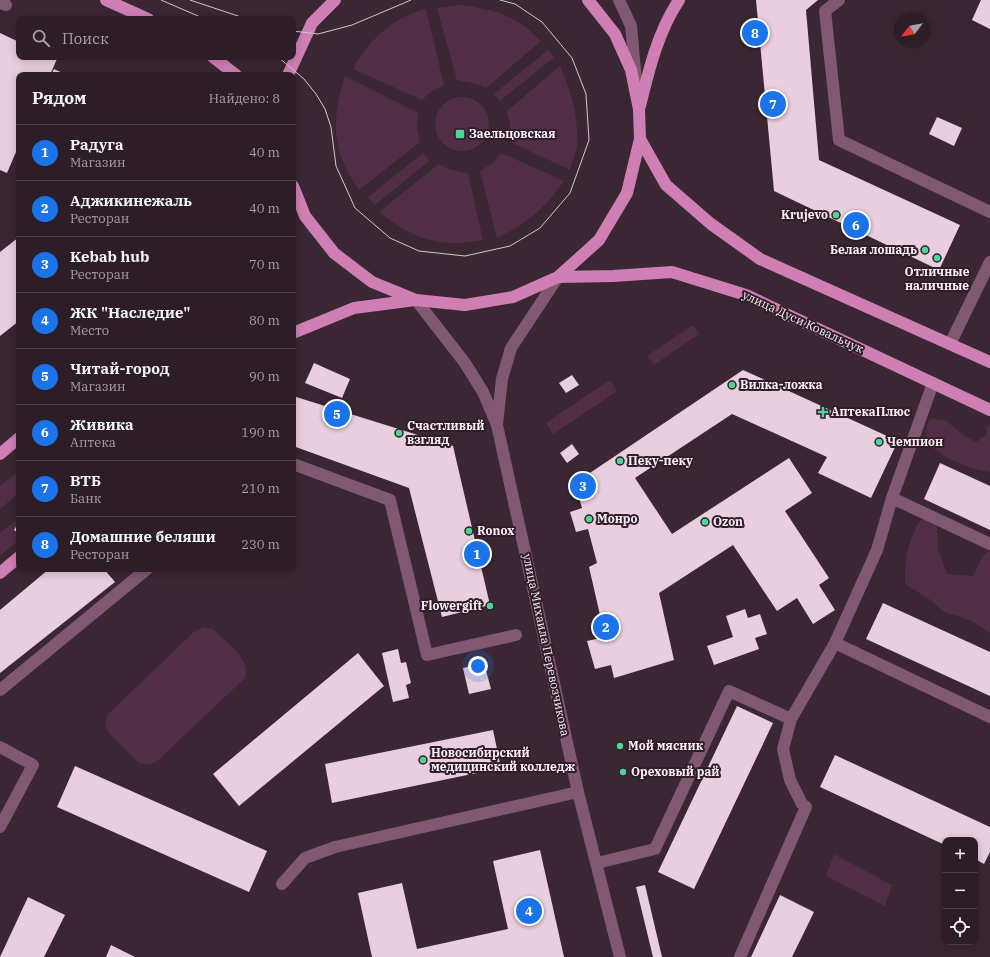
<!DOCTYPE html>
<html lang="ru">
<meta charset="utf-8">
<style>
:root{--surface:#2c1d26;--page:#382a32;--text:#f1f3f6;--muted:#a6a2a7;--line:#483b43;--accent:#1a73e8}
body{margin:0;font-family:"IBM Plex Serif",serif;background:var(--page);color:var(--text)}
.controls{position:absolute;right:12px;bottom:12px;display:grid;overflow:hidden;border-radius:8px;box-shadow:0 2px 10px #0003}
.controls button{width:36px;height:36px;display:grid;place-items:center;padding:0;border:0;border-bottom:1px solid var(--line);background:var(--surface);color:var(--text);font:20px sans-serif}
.compass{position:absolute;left:894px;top:12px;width:36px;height:36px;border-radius:50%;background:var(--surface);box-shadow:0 2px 10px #0003;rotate:239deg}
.you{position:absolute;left:478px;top:666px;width:14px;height:14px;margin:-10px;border:3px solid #fff;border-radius:50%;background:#1a73e8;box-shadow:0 0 0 6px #1a73e833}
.badge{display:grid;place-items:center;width:26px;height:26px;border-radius:50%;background:var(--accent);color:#fff;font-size:13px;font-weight:700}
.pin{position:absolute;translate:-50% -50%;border:2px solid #fff;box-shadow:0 1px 4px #0006}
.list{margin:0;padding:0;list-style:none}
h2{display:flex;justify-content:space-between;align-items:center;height:52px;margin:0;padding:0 16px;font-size:17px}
h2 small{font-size:13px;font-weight:400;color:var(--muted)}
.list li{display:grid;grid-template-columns:26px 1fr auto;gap:12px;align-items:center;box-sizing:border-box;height:56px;padding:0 16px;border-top:1px solid var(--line)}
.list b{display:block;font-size:15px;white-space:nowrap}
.list p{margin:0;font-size:13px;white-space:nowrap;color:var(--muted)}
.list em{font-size:13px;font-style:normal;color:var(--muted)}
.icon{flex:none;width:22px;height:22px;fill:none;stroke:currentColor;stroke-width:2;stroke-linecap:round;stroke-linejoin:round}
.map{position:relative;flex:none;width:990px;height:957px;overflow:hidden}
.search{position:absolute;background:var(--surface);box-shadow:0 2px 10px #0003;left:16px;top:16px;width:280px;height:44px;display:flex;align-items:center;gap:10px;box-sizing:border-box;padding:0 14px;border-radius:8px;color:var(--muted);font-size:15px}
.panel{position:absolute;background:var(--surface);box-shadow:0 2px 10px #0003;left:16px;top:72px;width:280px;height:500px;border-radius:8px}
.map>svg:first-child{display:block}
.green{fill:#522e46}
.building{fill:#e8cede}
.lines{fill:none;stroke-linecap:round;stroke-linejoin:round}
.minor{stroke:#805872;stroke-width:12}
.major{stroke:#d07fb5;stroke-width:12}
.tram{stroke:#d5c6cf;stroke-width:1}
.poi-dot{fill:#50d398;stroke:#2f1d29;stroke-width:1.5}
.labels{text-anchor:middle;stroke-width:4;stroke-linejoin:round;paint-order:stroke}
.poi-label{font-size:12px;font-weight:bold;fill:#fbeef6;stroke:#2f1d29;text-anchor:start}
.street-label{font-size:12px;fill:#fbeef6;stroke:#2f1d29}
</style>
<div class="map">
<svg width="990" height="957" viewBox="0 0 990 957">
<rect width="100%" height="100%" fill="#3a2733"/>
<path class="green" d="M 461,5 C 497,10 515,15 541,41 L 486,88 L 473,83 L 457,80 L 437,8 Z
M 426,9 L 444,85 L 432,91 L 422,100 L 353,69 C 368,41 394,16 426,9 Z
M 548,50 L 554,57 L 500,101 L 494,94 Z
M 560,66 C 571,90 579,119 577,146 C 576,153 572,162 570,170 L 510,142 L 510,124 L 507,111 Z
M 345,76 L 418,113 L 417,128 L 420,142 L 359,190 C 331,150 331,122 345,76 Z
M435 124a27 27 0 1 1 54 0a27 27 0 1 1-54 0Z
M 423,153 L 429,161 L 375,205 L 368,197 Z
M 501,153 L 564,181 C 545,208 527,224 497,238 L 480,171 L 493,163 Z
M 439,164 L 451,170 L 468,173 L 483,240 C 437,248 416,240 379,212 Z
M 693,325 L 699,334 L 654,365 L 647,356 Z
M 610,380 L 617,391 L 553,434 L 546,423 Z
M 930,419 L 945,420 L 963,435 L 976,442 L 987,434 L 987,427 L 990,424 L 990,472 C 970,469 942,459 929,443 C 924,436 927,426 930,419 Z
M 19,471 L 19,493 L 0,509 L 0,486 Z
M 19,518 L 19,540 L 0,556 L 0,533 Z
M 922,518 L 937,526 L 938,549 L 947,574 L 973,576 L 983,556 L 990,550 L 990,633 L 970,620 L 944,612 L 932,601 L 905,584 C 904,560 908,538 922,518 Z
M 204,627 L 213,629 L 216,632 C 228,644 251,659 245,678 L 157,761 L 149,765 L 139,763 L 109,733 L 105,724 L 107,715 L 195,631 Z
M 834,854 L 892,885 L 885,906 L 826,876 Z"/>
<path class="building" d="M 756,0 L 818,0 L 806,10 L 819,160 L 960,225 L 939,270 L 774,191 Z
M 981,0 L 990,0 L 990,29 L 972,20 Z
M 0,33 L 19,42 L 19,57 L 53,57 L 57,59 L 50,75 L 19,75 L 19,145 L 7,173 L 0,170 Z
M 54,69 L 67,75 L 51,75 Z
M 937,117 L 962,128 L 954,146 L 929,134 Z
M 19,237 L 19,321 L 0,336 L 0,252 Z
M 314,363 L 350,379 L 342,398 L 305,383 Z
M 743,370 L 898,441 L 871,498 L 818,473 L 827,457 L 732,414 L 635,478 L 672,534 L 789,458 L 812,493 L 785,511 L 829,578 L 819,585 L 835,610 L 813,624 L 797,598 L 777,611 L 733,545 L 659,593 L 674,660 L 614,678 L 611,665 L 595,669 L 587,641 L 605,637 L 589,567 L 597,563 L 588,529 L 576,532 L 570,512 L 582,508 L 575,483 Z
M 572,375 L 579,385 L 566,393 L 559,383 Z
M 293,396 L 453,446 L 490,605 L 442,617 L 409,488 L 293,446 Z
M 572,444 L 579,454 L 567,463 L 560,453 Z
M 940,463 L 990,486 L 990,530 L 924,499 Z
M 17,525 L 19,525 L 19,534 L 14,530 Z
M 49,569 L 104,569 L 115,582 L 0,673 L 0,610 Z
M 883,603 L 990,652 L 990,696 L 866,639 Z
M 745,609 L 748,618 L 760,614 L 767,634 L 755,638 L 759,649 L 714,665 L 707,646 L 733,637 L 726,616 Z
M 398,649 L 401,663 L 406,662 L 411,683 L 406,685 L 409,698 L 393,702 L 382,653 Z
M 358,653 L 384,686 L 239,806 L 213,774 Z
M 484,663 L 491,689 L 469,694 L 463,668 Z
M 737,706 L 773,723 L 694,889 L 658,872 Z
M 493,730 L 501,768 L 332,803 L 325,764 Z
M 835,755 L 990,827 L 990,852 L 984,864 L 975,859 L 975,840 L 945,840 L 945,845 L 820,787 Z
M 75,766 L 267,851 L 249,892 L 57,807 Z
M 540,850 L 564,957 L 372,957 L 358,893 L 402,883 L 417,949 L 508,929 L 493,861 Z
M 645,885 L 662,957 L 653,957 L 636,887 Z
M 780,895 L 814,912 L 792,957 L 751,957 Z
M 28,897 L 65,915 L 44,957 L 0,957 Z
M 111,945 L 135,957 L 106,957 Z"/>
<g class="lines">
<path class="minor" d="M 619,0 L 631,26 L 636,80
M 839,0 L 825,11 L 839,140 L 990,212
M 0,3 L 6,5
M 416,300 L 465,363 L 483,392 L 497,425 L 578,792 L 620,957
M 950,344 L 990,262
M 497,424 L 502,379 L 511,348 L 558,277
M 293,464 L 390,500 L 427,655 L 516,635
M 892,498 L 990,544
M 835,643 L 990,717
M 0,690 L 147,569
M 0,747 L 33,765 L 0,827
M 597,863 L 655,849 L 729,691 L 791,719
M 282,884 L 305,858 L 335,847 L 578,792
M 740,957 L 806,807 L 802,804 L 790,780 L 783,749 L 791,719 L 835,643 L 877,550 L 892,498 L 933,383"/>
<path class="major" d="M 106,0 L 148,19
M 213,57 L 236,75
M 288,75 L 312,23 L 335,0
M 640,106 C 649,69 658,32 679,0
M 640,139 L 666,185 L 711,224 L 760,259 L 990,362
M 293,186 L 305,216 L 334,253 L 372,282 L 416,300 L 465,305 L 513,297 L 558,277 L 599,240 L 627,193 L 640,139 L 639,109 L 631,70 L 615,34 L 588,0
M 558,277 L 613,276 L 672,272 L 746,295 L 990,410
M 293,333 L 354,308 L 415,300
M 0,454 L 19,438
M 0,573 L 19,557"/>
<path class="tram" d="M 161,0 L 205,19
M 190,0 L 247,19
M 293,31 L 318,34 L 352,25 L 411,0
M 278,57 L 304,79 L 316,94 L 325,109 L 331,127 L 336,166 L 355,208 L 390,238 L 419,251 L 465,256 L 510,246 L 540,228 L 570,193 L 589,140 L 586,94 L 572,58 L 542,22 L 515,4 L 500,0"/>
</g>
<g class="poi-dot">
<rect x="455" y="129" width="10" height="10" rx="2"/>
<circle cx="836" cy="215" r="4"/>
<circle cx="925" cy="250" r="4"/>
<circle cx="937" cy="258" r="4"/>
<circle cx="732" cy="385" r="4"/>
<path d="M821 406h4v4h4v4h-4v4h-4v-4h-4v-4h4z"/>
<circle cx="399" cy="433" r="4"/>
<circle cx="879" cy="442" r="4"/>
<circle cx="620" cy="461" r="4"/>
<circle cx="589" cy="519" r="4"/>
<circle cx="705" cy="522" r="4"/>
<circle cx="469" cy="531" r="4"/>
<circle cx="490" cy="606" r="4"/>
<circle cx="620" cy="746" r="4"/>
<circle cx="423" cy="760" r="4"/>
<circle cx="623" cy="772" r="4"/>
</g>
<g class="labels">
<g class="poi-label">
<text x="469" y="138">Заельцовская</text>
<text x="828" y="219" text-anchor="end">Krujevo</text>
<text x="917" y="254" text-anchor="end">Белая лошадь</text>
<text x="937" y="276" text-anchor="middle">Отличные<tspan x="937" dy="14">наличные</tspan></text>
<text x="740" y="389">Вилка-ложка</text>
<text x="831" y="416">АптекаПлюс</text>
<text x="407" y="430">Счастливый<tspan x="407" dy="14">взгляд</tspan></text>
<text x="887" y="446">Чемпион</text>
<text x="628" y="465">Пеку-пеку</text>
<text x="597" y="523">Монро</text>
<text x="713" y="526">Ozon</text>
<text x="477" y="535">Ronox</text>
<text x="482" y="610" text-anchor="end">Flowergift</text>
<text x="628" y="750">Мой мясник</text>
<text x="431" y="757">Новосибирский<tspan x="431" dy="14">медицинский колледж</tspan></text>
<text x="631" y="776">Ореховый рай</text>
</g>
<g class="street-label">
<text transform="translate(803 322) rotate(25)" y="4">улица Дуси Ковальчук</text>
<text transform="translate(546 645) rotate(78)" y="4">улица Михаила Перевозчикова</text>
</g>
</g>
</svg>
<div class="controls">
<button>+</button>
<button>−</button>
<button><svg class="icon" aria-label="locate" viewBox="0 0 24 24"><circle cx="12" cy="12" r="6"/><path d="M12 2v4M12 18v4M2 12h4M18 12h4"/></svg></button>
</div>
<svg class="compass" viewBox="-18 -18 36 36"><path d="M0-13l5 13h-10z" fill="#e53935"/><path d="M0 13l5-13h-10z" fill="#a6a2a7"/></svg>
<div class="you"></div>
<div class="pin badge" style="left:477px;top:554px">1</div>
<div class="pin badge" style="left:606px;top:627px">2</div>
<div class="pin badge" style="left:583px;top:486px">3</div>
<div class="pin badge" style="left:529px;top:911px">4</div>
<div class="pin badge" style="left:337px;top:414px">5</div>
<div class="pin badge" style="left:856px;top:225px">6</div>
<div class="pin badge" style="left:773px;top:104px">7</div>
<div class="pin badge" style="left:755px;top:33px">8</div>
<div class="search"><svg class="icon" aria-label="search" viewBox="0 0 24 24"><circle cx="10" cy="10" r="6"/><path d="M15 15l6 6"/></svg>Поиск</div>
<section class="panel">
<h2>Рядом<small>Найдено: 8</small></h2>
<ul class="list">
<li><span class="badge">1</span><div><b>Радуга</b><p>Магазин</p></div><em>40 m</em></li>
<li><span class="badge">2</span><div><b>Аджикинежаль</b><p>Ресторан</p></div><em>40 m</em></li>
<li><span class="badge">3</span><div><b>Kebab hub</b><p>Ресторан</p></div><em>70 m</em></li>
<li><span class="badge">4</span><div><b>ЖК &quot;Наследие&quot;</b><p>Место</p></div><em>80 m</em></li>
<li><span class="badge">5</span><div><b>Читай-город</b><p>Магазин</p></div><em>90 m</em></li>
<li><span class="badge">6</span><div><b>Живика</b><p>Аптека</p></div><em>190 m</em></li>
<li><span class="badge">7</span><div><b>ВТБ</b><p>Банк</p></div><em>210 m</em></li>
<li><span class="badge">8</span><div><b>Домашние беляши</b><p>Ресторан</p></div><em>230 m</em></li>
</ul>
</section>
</div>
